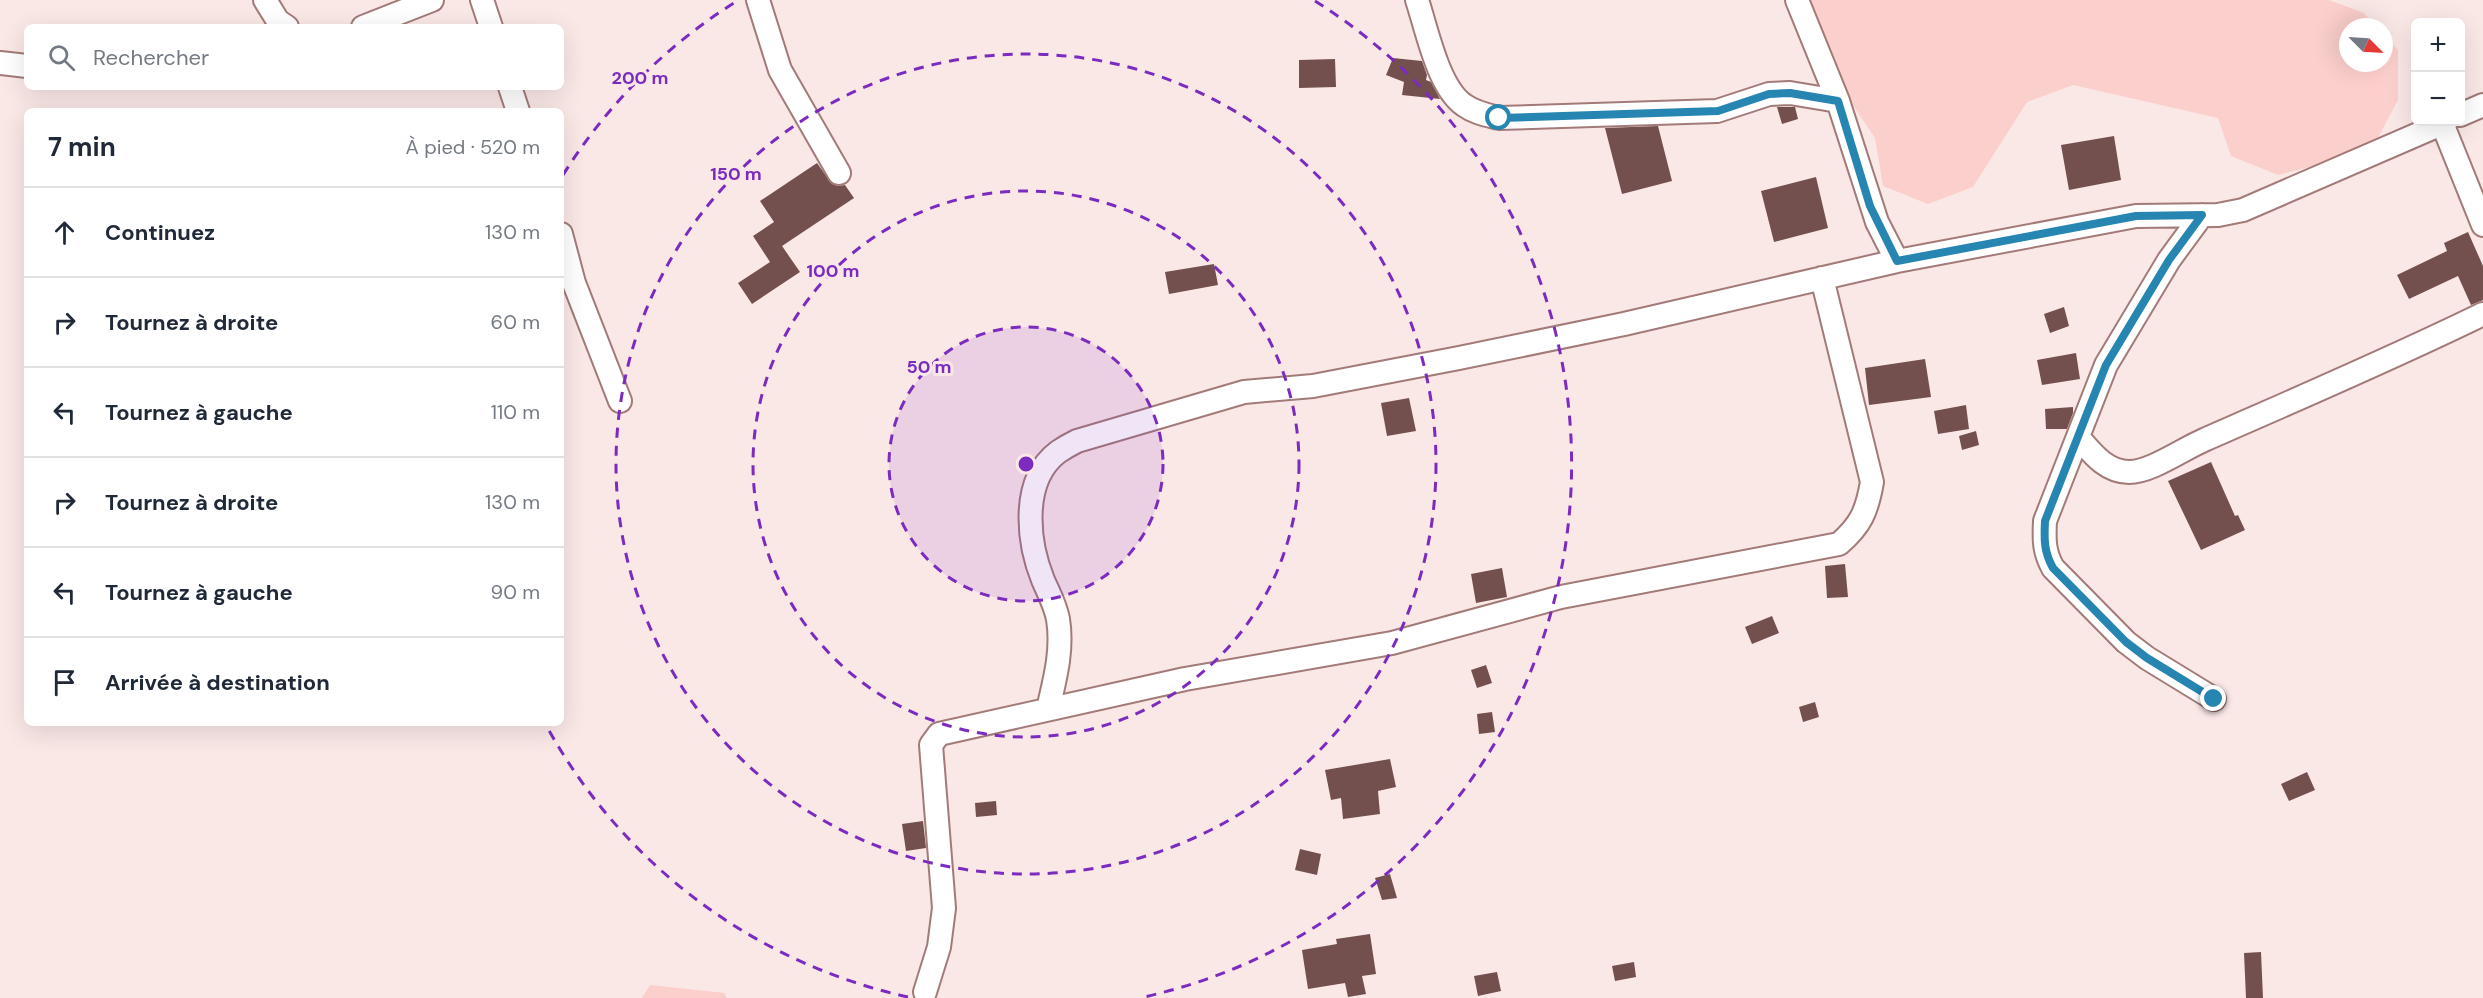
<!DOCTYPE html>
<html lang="fr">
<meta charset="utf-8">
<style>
:root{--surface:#fff;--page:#f6f6f7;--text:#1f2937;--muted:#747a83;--line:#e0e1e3}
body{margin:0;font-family:"DM Sans",sans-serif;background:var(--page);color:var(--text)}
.controls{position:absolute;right:18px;top:18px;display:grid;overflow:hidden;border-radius:9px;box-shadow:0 6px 24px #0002}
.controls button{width:54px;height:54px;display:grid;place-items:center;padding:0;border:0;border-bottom:2px solid var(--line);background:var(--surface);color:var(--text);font:30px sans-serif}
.compass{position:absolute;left:2339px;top:18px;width:54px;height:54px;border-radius:50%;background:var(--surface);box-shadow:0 6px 24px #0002;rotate:114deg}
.stop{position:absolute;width:18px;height:18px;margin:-14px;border:4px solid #2686b1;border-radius:50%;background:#fff}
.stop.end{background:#2686b1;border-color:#fff;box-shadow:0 2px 6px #0008}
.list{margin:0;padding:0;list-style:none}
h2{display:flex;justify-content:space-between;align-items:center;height:78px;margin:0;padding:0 24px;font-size:26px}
h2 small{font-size:20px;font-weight:400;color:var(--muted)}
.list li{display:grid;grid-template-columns:39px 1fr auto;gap:18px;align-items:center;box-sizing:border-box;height:90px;padding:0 24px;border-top:2px solid var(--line)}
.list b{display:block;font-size:22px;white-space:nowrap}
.list em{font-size:20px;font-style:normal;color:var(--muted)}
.icon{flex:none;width:33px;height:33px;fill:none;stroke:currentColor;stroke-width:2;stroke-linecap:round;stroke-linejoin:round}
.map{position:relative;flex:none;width:2483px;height:998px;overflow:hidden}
.search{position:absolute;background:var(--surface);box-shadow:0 6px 24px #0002;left:24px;top:24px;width:540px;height:66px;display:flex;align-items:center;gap:15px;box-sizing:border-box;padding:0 21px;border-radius:9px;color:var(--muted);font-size:22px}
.panel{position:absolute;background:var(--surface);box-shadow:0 6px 24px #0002;left:24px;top:108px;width:540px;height:618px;border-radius:9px}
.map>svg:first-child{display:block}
.green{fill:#fbcfcb}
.building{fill:#73504d}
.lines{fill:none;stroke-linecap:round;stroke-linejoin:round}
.minor-casing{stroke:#a27b78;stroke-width:26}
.minor{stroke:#fff;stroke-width:22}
.route{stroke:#2686b1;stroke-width:8}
.ring{fill:none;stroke:#7b2cbf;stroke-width:3;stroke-dasharray:10 8}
.centre{fill:#7b2cbf;stroke:#fae8e7;stroke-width:3}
.ring-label{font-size:18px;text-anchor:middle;font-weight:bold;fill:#7b2cbf;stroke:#fae8e7;stroke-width:6;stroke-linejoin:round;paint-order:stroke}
</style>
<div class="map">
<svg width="2483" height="998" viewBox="0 0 2483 998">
<rect width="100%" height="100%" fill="#fae8e7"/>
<path class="green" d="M 1797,0 L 2329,0 L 2364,13 L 2376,27 L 2348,27 L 2348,63 L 2384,63 L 2384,35 L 2398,50 L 2398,100 L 2371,151 L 2278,175 L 2231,156 L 2218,118 L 2073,85 L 2027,102 L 1973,187 L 1928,204 L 1883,186 L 1875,138 L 1825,64 Z
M 650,985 L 725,993 L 726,998 L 642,998 Z"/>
<path class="building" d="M 1393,58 L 1422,61 L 1427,75 L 1426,80 L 1431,82 L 1440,99 L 1402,95 L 1404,82 L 1386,75 Z
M 1335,59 L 1336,87 L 1299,88 L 1299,60 Z
M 1777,107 L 1795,107 L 1798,119 L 1782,124 Z
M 1658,126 L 1672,181 L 1622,194 L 1605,128 Z
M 2114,136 L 2121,180 L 2069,190 L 2061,145 Z
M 817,163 L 832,184 L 838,186 L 845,185 L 854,198 L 782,246 L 800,272 L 752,304 L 738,283 L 770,262 L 753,236 L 774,222 L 760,201 Z
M 1816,177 L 1828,228 L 1774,242 L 1761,191 Z
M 2468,232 L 2483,266 L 2483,300 L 2471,305 L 2458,276 L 2409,299 L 2397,275 L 2447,251 L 2444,243 Z
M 1214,264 L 1218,285 L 1169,294 L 1165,272 Z
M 2064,307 L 2069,326 L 2050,333 L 2044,314 Z
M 2076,353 L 2080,379 L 2042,385 L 2037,360 Z
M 1925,359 L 1931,397 L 1869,405 L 1865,368 Z
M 1409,398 L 1416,431 L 1387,436 L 1381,403 Z
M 1966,405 L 1969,429 L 1938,434 L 1934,411 Z
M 2073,407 L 2073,413 L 2067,429 L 2046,429 L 2045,409 Z
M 1976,431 L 1979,445 L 1962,450 L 1959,436 Z
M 2211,462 L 2235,516 L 2238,515 L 2245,530 L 2201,550 L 2168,481 Z
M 1845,564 L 1848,597 L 1827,598 L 1825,566 Z
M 1502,568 L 1507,597 L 1476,603 L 1471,574 Z
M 1772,616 L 1779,633 L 1752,644 L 1745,627 Z
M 1486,665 L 1492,683 L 1477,688 L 1471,670 Z
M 1815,702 L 1819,717 L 1803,722 L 1799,707 Z
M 1492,712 L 1495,732 L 1479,734 L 1477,714 Z
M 1390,759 L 1396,787 L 1378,791 L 1380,814 L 1343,819 L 1341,798 L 1331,800 L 1325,770 Z
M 2307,772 L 2315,790 L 2289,801 L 2281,784 Z
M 996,801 L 997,815 L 976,817 L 975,803 Z
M 923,821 L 926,848 L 906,851 L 902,824 Z
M 1300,849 L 1321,854 L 1317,875 L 1295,870 Z
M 1390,874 L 1397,898 L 1382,900 L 1375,878 Z
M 1370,934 L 1376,974 L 1362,976 L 1366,994 L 1348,997 L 1345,983 L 1308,989 L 1302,950 L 1337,944 L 1336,939 Z
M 2261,952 L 2263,998 L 2246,998 L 2244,953 Z
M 1634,962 L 1636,977 L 1615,981 L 1612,966 Z
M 1497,972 L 1501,991 L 1478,996 L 1474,976 Z"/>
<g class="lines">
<defs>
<path id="minor" d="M 265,0 L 278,21 L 287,27
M 482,0 L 491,27
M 758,0 L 780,70 L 839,173
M 1417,0 C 1427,30 1438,87 1464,105 C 1475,113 1487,115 1499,118 L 1717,111 L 1769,94 L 1790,93 L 1838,101
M 1797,0 L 1838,101 L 1877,222 L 1897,261
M 363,27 L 432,0
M 0,63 L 27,66
M 510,87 L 518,111
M 2460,115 L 2483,105
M 2442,123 L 2483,225
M 2202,215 L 2169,260 L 2106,365 L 2045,521 C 2044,540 2044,552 2053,568 L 2126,642 L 2147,658 L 2214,699
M 561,234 L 574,283 L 620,401
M 2078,437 C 2092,453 2106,472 2129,472 C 2151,472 2183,449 2204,440 C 2297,399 2391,359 2483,314
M 1048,709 C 1055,679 1063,650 1058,619 C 1055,604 1049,594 1043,580 C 1028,543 1020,481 1058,452 C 1064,448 1071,444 1077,441 L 1244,392 L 1313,386 L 1459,358 L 1624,324 L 1897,261 L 2136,216 L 2218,215 L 2243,210 L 2446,122
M 925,992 L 939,947 L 944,908 L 931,745 L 939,734 L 1185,679 L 1392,643 L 1561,597 L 1839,544 C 1861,525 1867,511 1872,482 L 1822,278"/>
</defs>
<use href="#minor" class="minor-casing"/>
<use href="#minor" class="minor"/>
</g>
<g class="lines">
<path class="route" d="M 1499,118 L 1718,111 L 1769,94 L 1790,93 L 1838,101 L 1870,206 L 1897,261 L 2136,216 L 2202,215 L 2169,260 L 2106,365 L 2045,521 C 2044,540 2044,552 2053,568 L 2126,642 L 2147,658 L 2214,699"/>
</g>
<circle cx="1026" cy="464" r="137" fill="#7b2cbf" fill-opacity=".12"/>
<g class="ring">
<circle cx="1026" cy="464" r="137"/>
<circle cx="1026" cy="464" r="273"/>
<circle cx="1026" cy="464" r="410"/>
<path d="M908 997A546 546 0 0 1 546 725M563 175A546 546 0 0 1 737 1M1315 1A546 546 0 0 1 1144 997"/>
</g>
<circle cx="1026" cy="464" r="9" class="centre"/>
<g class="ring-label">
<text x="640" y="84">200 m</text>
<text x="736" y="180">150 m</text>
<text x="833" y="277">100 m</text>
<text x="929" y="373">50 m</text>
</g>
</svg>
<div class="controls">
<button>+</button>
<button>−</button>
</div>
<svg class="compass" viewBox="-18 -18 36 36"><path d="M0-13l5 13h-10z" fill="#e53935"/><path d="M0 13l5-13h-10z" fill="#747a83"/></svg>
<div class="stop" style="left:1499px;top:118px"></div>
<div class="stop end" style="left:2214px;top:699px"></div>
<div class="search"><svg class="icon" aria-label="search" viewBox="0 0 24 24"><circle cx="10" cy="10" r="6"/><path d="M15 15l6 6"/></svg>Rechercher</div>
<section class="panel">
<h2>7 min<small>À pied · 520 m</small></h2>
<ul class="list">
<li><svg class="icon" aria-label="ahead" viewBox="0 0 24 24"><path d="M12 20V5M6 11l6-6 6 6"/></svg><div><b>Continuez</b></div><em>130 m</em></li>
<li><svg class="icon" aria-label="right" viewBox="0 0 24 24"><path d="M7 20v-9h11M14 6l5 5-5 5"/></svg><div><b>Tournez à droite</b></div><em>60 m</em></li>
<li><svg class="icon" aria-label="left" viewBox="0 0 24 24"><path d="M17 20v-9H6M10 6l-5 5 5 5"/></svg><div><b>Tournez à gauche</b></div><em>110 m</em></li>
<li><svg class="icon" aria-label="right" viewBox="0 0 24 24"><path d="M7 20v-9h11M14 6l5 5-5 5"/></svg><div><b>Tournez à droite</b></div><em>130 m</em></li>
<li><svg class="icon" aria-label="left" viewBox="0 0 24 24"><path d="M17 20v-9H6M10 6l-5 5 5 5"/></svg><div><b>Tournez à gauche</b></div><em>90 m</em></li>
<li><svg class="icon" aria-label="arrive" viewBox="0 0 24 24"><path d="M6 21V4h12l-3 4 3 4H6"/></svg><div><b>Arrivée à destination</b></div></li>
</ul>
</section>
</div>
